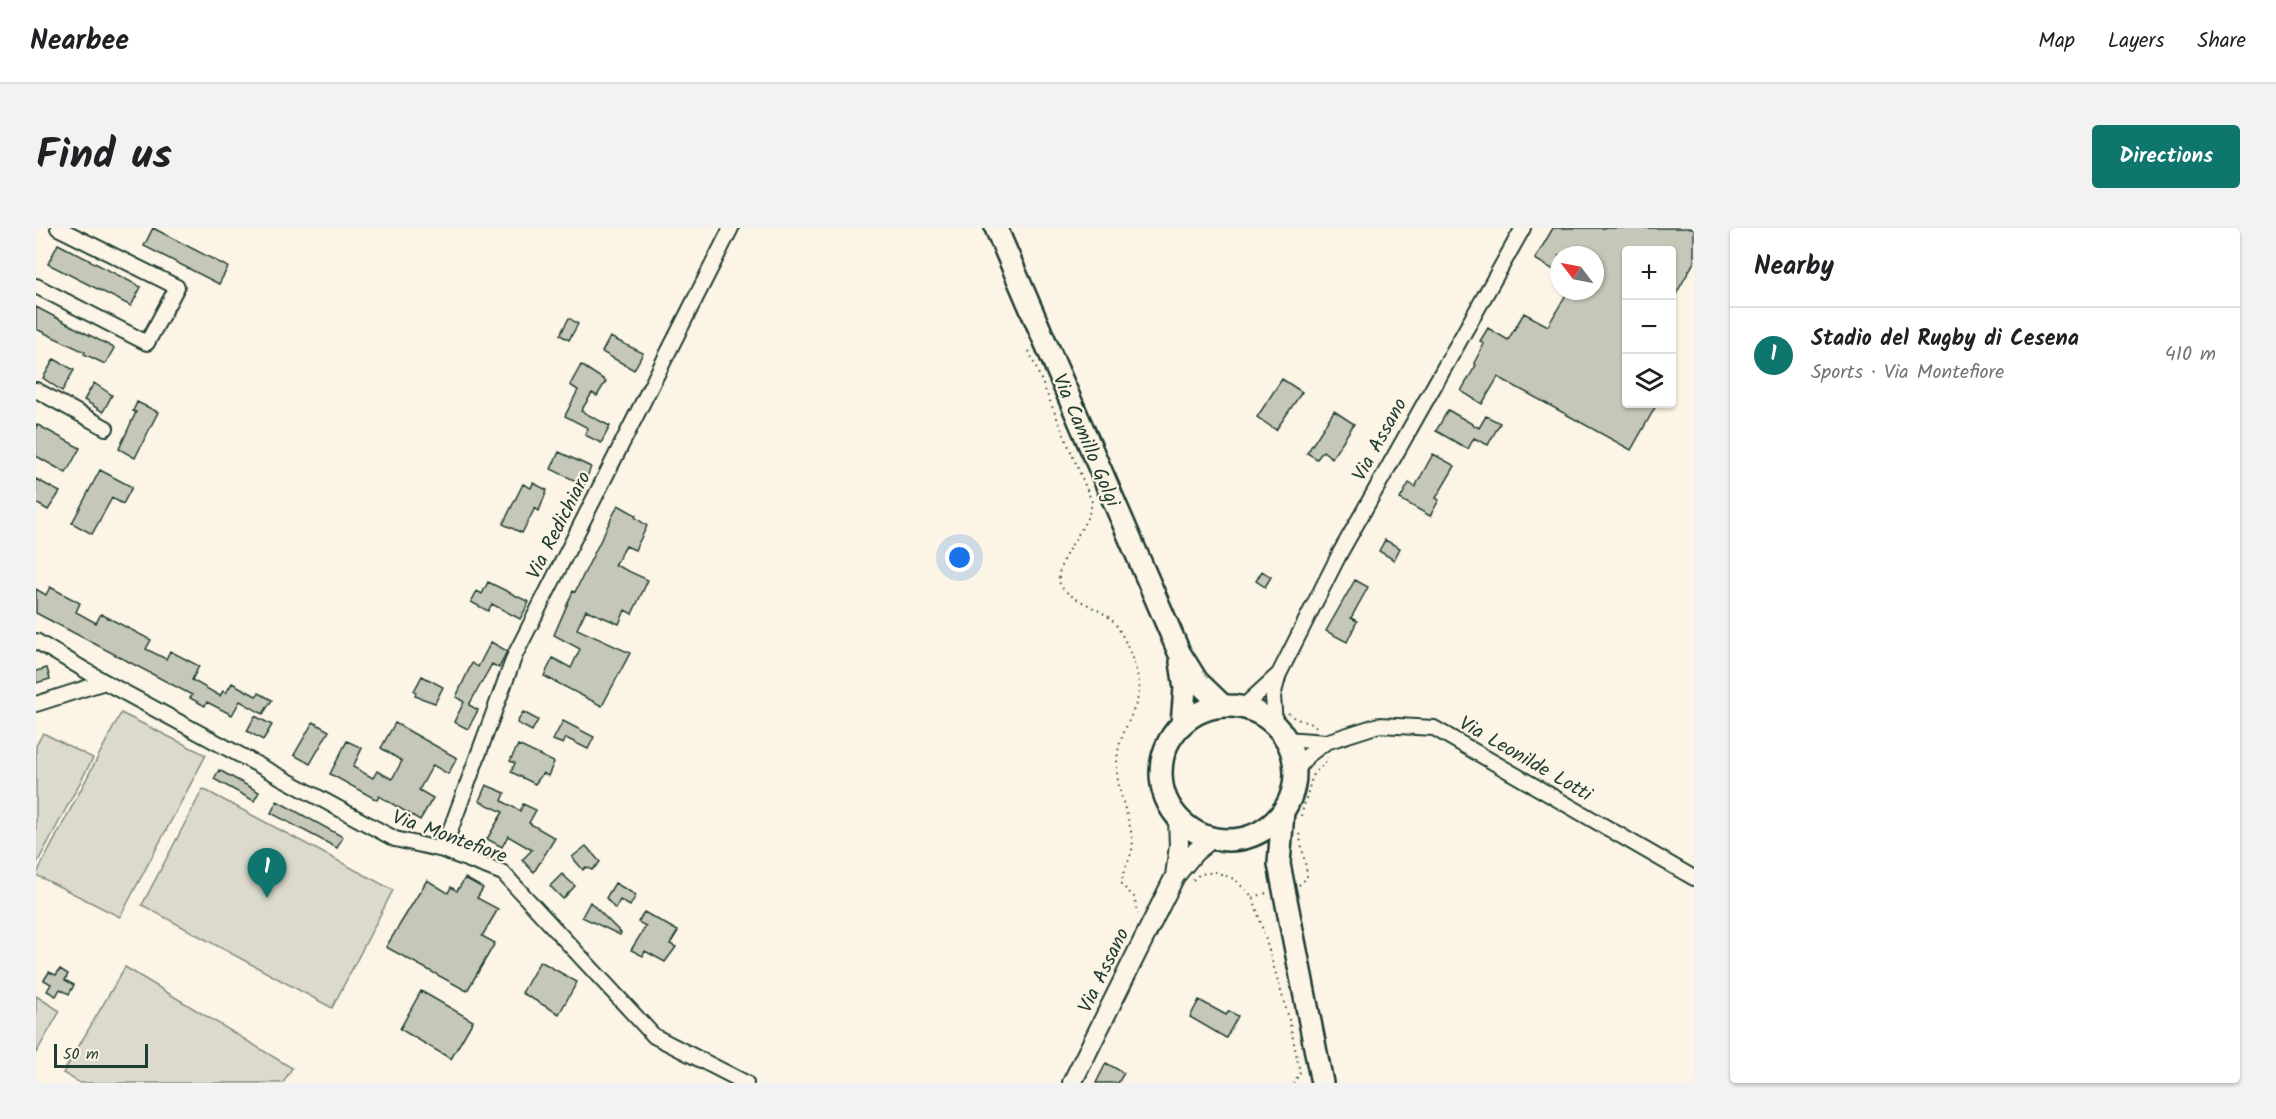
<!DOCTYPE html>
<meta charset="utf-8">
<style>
:root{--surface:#fff;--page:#f2f2f2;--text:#202124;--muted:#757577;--line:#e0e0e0;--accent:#0f766e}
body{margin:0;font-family:Kalam,sans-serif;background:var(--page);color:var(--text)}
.controls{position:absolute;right:18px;top:18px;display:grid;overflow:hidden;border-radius:6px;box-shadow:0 2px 4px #0004}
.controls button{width:54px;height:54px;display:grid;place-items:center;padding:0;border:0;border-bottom:2px solid var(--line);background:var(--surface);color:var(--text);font:30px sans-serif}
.compass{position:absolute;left:1514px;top:18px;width:54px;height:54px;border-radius:50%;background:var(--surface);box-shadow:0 2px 4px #0004;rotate:302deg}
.scale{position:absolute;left:18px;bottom:15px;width:94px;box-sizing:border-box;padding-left:6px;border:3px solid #1f3d34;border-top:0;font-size:16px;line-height:21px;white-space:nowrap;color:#1f3d34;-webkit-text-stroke:4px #fcf5e5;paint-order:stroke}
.you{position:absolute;left:924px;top:330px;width:21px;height:21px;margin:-15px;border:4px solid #fff;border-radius:50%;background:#1a73e8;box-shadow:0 0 0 9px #1a73e833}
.badge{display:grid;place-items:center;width:39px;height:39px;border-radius:50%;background:var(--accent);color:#fff;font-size:20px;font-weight:700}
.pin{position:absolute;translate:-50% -50px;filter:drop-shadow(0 2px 3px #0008)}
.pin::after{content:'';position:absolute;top:32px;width:21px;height:18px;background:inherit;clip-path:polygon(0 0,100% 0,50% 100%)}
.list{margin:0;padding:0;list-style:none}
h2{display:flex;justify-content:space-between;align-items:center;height:78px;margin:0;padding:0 24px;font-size:26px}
h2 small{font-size:20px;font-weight:400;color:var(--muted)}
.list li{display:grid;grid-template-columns:39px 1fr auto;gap:18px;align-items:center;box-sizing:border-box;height:96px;padding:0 24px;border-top:2px solid var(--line)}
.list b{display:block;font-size:22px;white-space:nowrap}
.list p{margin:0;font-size:20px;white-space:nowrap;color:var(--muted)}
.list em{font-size:20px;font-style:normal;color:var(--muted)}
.icon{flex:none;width:33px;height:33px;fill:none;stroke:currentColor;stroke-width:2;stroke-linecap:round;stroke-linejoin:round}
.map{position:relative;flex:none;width:1658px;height:855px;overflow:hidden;border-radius:6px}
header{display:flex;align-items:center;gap:36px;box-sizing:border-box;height:84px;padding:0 30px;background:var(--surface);border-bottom:2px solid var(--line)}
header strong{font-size:28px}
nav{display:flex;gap:33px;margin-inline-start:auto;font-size:21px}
.intro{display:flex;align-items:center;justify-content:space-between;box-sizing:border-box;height:144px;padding:0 36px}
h1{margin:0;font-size:42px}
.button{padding:15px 27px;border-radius:6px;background:var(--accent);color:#fff;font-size:21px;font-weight:700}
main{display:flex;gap:36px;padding:0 36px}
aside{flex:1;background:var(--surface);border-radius:6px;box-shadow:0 2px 4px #0004}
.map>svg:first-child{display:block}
.green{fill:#dcdacc;stroke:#7e8c80;stroke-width:1.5}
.building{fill:#c5c7b9;stroke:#1f3d34;stroke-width:1.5}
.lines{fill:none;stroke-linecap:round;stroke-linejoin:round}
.street-casing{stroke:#1f3d34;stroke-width:18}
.secondary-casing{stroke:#1f3d34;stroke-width:22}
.primary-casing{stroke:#1f3d34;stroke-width:26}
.path{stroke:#1f3d34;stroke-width:2;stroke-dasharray:1.5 4.5;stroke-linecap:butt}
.street{stroke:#fcf5e5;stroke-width:14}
.secondary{stroke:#fcf5e5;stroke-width:18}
.primary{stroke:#fcf5e5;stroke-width:21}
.labels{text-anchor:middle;stroke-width:4.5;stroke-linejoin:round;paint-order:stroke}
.street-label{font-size:20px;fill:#1f3d34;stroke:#fcf5e5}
</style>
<header>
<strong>Nearbee</strong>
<nav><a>Map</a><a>Layers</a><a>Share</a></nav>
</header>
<div class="intro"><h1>Find us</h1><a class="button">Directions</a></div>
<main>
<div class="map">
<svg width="1658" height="855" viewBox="0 0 1658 855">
<rect width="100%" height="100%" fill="#fcf5e5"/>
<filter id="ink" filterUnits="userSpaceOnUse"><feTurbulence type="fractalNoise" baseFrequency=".0167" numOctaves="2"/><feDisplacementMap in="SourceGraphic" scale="12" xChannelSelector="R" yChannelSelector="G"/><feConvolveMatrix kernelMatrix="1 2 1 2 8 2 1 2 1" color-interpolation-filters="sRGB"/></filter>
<g filter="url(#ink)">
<path class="green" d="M 85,485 L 170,527 L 84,689 L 0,647 Z
M 7,505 L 57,530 L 0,637 L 0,518 Z
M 167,561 L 357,662 L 296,780 L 106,677 Z
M 89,739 L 256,840 L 247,855 L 44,855 L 27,845 Z
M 0,768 L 24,783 L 0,825 Z"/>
<path class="building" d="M 117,0 L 192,39 L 183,56 L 108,18 Z
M 1517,0 L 1658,0 L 1658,34 L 1635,75 L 1635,22 L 1590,22 L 1590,176 L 1621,176 L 1595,222 L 1462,149 L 1446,176 L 1425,163 L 1440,137 L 1438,135 L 1448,116 L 1444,113 L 1452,100 L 1472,112 L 1488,85 L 1512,98 L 1532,63 L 1559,63 L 1559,27 L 1523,27 L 1523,45 L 1499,31 Z
M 22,16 L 105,59 L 95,78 L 12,36 Z
M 0,79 L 78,120 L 69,136 L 48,126 L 49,124 L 0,101 Z
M 533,90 L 542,96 L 533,112 L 524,107 Z
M 574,109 L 607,125 L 598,142 L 566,124 Z
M 18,131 L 38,142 L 26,163 L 7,150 Z
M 545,137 L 570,153 L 561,168 L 556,165 L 545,183 L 574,198 L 565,215 L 549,207 L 552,200 L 529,188 L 542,162 L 534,157 Z
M 1246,151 L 1266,164 L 1240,202 L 1221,189 Z
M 58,155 L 76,167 L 67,184 L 48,172 Z
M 101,174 L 122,184 L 99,230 L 83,221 L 100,184 L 97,183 Z
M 1412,182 L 1443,200 L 1450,188 L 1464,195 L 1452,217 L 1438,210 L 1432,221 L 1400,203 Z
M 1298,183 L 1318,196 L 1296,230 L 1287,223 L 1281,231 L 1271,225 Z
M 0,196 L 44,220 L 30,245 L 0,228 Z
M 523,224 L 555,239 L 548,257 L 515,241 Z
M 1397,226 L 1419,238 L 1400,270 L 1403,272 L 1394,288 L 1364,271 L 1373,255 L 1379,259 Z
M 64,242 L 96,259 L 87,276 L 76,270 L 56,306 L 36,295 Z
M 0,251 L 24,264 L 12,282 L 0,275 Z
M 497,255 L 511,262 L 503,283 L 499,280 L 486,305 L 467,296 L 487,256 L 495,260 Z
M 582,277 L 600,287 L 599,289 L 611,298 L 599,322 L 590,318 L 579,337 L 612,352 L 596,386 L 589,382 L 583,396 L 550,382 L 541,401 L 594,425 L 566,478 L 508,448 L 517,430 L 535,440 L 544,421 L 518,407 L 537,363 L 539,364 Z
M 1349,312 L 1364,320 L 1358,332 L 1343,323 Z
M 1226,343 L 1235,349 L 1229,359 L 1220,353 Z
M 1319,352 L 1332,359 L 1315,390 L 1321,393 L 1311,414 L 1290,403 Z
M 452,354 L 493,374 L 484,391 L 456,376 L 452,383 L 435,374 L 441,363 L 446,366 Z
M 14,359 L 44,375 L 40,384 L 60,395 L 65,386 L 115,412 L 110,421 L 130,431 L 134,423 L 163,438 L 156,452 L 184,468 L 187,463 L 190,465 L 196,455 L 220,468 L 223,465 L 236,472 L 227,486 L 204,473 L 196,487 L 171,474 L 169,478 L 154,470 L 156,467 L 0,385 L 0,361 L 10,367 Z
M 455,414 L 471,423 L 463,440 L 456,436 L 433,477 L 442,482 L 432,501 L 418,494 L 428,474 L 420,469 L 436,435 L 442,439 Z
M 11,440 L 14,451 L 0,455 L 0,443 Z
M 386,448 L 407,459 L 399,475 L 379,468 L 380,464 L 378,463 Z
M 487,484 L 502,492 L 496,503 L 481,495 Z
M 219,488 L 236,497 L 227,512 L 211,503 Z
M 527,493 L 558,509 L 552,521 L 530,510 L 527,516 L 517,512 Z
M 277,494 L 293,503 L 274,536 L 258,527 Z
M 359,495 L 421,530 L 412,546 L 397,537 L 383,562 L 397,570 L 384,592 L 343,568 L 341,572 L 294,546 L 311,513 L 326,520 L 317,539 L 337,550 L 341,543 L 356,551 L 366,533 L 345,520 Z
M 482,517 L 518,534 L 512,548 L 507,545 L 499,556 L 475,544 L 479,535 L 474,533 Z
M 183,542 L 223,564 L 218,573 L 178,551 Z
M 450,557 L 469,565 L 466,573 L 484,583 L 487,576 L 500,582 L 493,595 L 519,610 L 498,644 L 486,632 L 496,622 L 472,608 L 466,619 L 451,611 L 467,584 L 443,573 Z
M 241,573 L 307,609 L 301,620 L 235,585 Z
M 550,618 L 564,634 L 556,642 L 550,639 L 547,642 L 536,629 Z
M 526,646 L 539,658 L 527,671 L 514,658 Z
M 429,650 L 447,660 L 441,670 L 462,681 L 446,708 L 459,715 L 431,763 L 350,719 L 391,652 L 412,665 L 415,659 L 421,663 Z
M 579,655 L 600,667 L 594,678 L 584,672 L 579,681 L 570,670 Z
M 554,674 L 585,705 L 584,707 L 546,689 Z
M 608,684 L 642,703 L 634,716 L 640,719 L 629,734 L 609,723 L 607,728 L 595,722 L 610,698 L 602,694 Z
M 504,733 L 541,754 L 523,786 L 486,765 Z
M 24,741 L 32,746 L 29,752 L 38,757 L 33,766 L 24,761 L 20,768 L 11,763 L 15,756 L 8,752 L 13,744 L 20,747 Z
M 385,763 L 437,793 L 415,831 L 364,801 Z
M 1163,772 L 1190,787 L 1193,783 L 1202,788 L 1190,810 L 1154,789 Z
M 1070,835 L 1088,845 L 1082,855 L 1060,855 Z"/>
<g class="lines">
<defs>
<path id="street" d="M 0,58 L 111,115 L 141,59 L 22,0
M 0,162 L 70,200
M 0,413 L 69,454 L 359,611 L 407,622 L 467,645 L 618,808 L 710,855
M 0,476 L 69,454
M 1206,480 L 1243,446
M 1239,497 L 1237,468 L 1243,446 L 1304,325 L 1487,0
M 1249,511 L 1290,514
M 1259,545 L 1271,528 L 1290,514 L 1343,497 L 1398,500 L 1658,650
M 407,622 L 479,427 L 695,0"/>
<path id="secondary" d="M 1139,648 L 1143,618 L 1142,591
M 1036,855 L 1139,648 L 1159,624 L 1176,610"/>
<path id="primary" d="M 960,0 L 1143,424 L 1161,453 L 1187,478
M 1145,434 L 1149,460 L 1146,496
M1125 545a67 67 0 1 1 134 0a67 67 0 1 1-134 0Z
M 1247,583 L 1243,636 L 1286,855"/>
</defs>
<use href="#street" class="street-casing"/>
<use href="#secondary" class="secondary-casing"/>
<use href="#primary" class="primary-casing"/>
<path class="path" d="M 993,123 L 1056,274 C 1053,300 1020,329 1023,353 C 1026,370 1065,379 1077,393 C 1087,404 1102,441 1103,456 C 1106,474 1085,502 1082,524 C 1077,559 1091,578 1096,609 C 1100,627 1085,640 1086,657 L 1098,669 L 1102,686
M 1252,485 C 1262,495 1274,492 1283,501
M 1265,588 L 1277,546 L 1289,535 L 1291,529
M 1157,652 L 1164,646 L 1180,644 L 1198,651 L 1217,669 L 1252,787 L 1264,844 L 1258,855
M 1263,657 L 1271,650 L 1271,645 L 1263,605
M 1217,669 L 1231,665"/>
<use href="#street" class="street"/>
<use href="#secondary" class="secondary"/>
<use href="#primary" class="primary"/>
</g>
</g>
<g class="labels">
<g class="street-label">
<text transform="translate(1343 211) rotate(-61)" y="7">Via Assano</text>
<text transform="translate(1051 212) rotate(67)" y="7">Via Camillo Golgi</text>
<text transform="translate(522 297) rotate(-63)" y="7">Via Redichiaro</text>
<text transform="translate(1490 530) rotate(30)" y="7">Via Leonilde Lotti</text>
<text transform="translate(414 608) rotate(20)" y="7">Via Montefiore</text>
<text transform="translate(1067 742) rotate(-64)" y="7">Via Assano</text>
</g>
</g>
</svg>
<div class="controls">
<button>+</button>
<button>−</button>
<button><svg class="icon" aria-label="layers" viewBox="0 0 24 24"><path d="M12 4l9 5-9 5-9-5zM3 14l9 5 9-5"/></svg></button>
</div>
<svg class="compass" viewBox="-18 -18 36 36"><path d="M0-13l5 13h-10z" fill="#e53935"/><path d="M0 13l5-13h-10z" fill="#757577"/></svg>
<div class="scale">50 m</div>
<div class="you"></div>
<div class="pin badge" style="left:231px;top:670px">1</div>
</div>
<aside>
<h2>Nearby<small></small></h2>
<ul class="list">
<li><span class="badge">1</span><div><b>Stadio del Rugby di Cesena</b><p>Sports · Via Montefiore</p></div><em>410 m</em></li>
</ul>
</aside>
</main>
